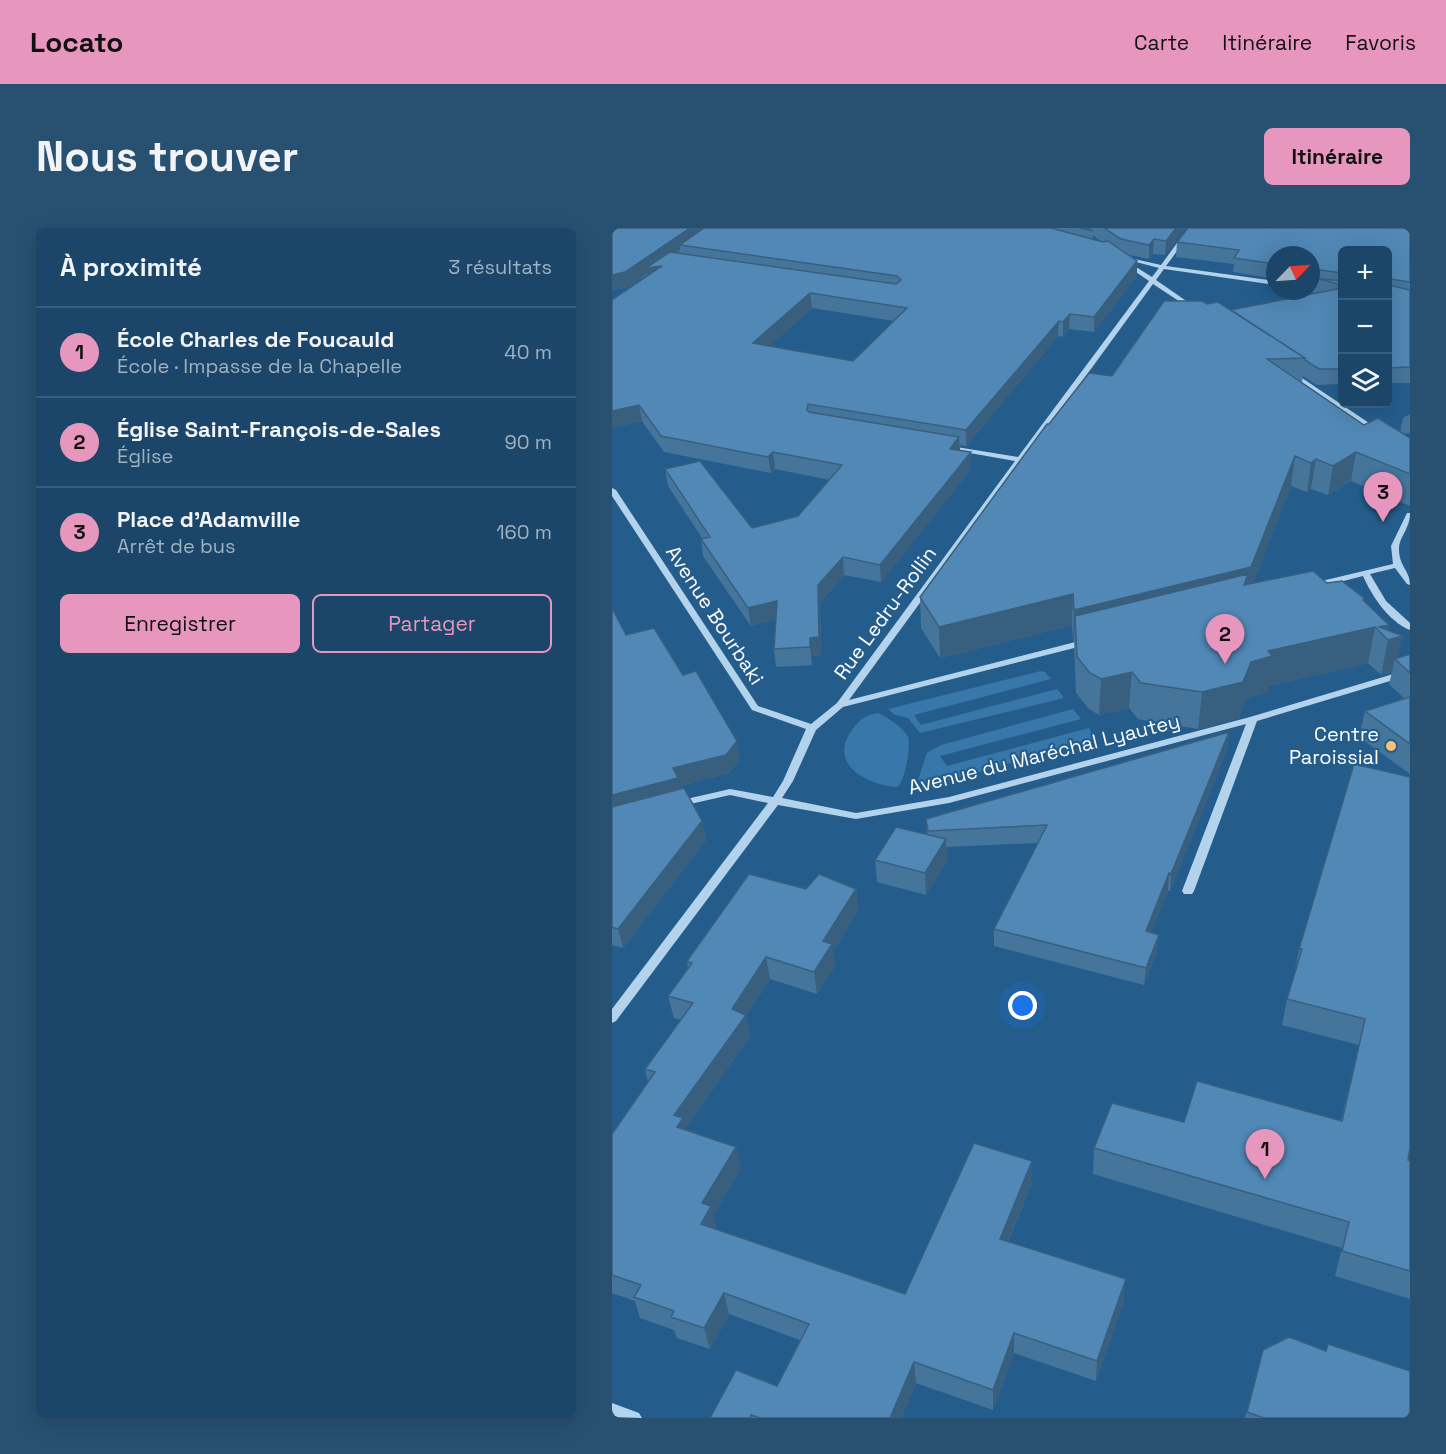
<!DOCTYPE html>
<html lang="fr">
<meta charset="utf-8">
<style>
:root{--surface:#1b4669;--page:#285071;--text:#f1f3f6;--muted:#a0b1c0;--line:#395e7d;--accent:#e797bd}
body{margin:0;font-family:"Space Grotesk",sans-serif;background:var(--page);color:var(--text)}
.controls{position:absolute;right:18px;top:18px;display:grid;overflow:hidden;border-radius:9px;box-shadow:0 6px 24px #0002}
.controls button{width:54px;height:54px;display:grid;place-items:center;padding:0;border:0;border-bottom:2px solid var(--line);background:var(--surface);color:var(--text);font:30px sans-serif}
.compass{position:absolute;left:654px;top:18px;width:54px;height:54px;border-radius:50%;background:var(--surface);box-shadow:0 6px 24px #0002;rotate:65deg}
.you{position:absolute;left:411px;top:778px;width:21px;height:21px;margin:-15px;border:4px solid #fff;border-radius:50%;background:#1a73e8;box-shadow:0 0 0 9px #1a73e833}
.badge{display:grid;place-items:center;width:39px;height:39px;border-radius:50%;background:var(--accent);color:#111;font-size:20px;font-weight:700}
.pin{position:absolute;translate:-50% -50px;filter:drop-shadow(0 2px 3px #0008)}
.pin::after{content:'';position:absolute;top:32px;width:21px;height:18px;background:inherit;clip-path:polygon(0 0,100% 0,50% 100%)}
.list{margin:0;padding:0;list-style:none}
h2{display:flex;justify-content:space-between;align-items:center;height:78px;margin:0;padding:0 24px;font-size:26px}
h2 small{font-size:20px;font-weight:400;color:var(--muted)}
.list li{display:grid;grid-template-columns:39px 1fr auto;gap:18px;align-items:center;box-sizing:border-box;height:90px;padding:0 24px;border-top:2px solid var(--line)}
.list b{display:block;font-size:22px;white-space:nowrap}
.list p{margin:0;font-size:20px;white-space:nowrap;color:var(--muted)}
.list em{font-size:20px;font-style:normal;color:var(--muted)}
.actions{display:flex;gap:12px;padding:18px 24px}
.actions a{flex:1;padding:14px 0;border:2px solid var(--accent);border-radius:9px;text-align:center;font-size:21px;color:var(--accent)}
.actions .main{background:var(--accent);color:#111}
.icon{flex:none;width:33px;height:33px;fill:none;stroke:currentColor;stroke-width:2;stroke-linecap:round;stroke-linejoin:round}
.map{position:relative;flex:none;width:798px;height:1190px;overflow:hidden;border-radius:9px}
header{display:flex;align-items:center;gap:36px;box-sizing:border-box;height:84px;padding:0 30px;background:var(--accent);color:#111}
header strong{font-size:28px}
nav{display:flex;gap:33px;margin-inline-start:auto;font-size:21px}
.intro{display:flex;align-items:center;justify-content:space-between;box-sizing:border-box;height:144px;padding:0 36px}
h1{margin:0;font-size:42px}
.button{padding:15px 27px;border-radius:9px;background:var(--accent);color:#111;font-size:21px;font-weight:700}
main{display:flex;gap:36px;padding:0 36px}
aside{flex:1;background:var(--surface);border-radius:9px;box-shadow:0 6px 24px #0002}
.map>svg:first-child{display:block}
.green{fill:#3877a9}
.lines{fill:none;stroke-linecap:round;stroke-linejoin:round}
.minor{fill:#b3d2eb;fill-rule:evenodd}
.wall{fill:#46759c;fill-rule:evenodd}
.shaded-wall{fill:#395f7f}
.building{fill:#5188b5;stroke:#395f7f;stroke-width:1.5;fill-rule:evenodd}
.poi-dot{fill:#f5c276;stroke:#245d8c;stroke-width:2}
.labels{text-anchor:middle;stroke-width:4.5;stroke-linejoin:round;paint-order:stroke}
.street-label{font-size:20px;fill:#fff;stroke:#245d8c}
.poi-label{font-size:20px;fill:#fff;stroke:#245d8c;text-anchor:end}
</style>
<header>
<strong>Locato</strong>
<nav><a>Carte</a><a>Itinéraire</a><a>Favoris</a></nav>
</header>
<div class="intro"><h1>Nous trouver</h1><a class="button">Itinéraire</a></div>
<main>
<aside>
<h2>À proximité<small>3 résultats</small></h2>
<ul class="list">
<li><span class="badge">1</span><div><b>École Charles de Foucauld</b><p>École · Impasse de la Chapelle</p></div><em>40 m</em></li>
<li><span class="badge">2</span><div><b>Église Saint-François-de-Sales</b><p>Église</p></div><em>90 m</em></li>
<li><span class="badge">3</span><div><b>Place d'Adamville</b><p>Arrêt de bus</p></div><em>160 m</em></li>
</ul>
<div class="actions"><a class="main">Enregistrer</a><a>Partager</a></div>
</aside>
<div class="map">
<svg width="798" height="1190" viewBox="0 0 798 1190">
<rect width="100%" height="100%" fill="#245d8c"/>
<path class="green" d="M 429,443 L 433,444 L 439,451 L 302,487 L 309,497 L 445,461 L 452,470 L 308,505 L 296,490 L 283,487 L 276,481 Z
M 461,481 L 469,491 L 328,528 L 335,538 L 477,500 L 482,512 L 316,558 L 309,558 L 305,555 L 315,525 L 329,517 Z
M 266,485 C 275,489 292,500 296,509 C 299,517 293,555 285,559 C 255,557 215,536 240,502 C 246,493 254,486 266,485 Z"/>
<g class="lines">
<path class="minor" d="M 576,0 L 582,0 L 554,38 L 663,53 L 663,57 L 552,41 L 544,52 L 583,79 L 583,81 L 579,81 L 541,56 L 237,472 L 475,411 L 478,412 L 480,414 L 478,416 L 231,479 L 204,502 L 181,553 L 170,570 L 244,585 L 337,569 L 638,489 L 798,441 L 798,447 L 645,493 L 582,663 L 580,666 L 572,666 L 570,663 L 634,496 L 337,575 L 244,591 L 166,577 L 4,793 L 0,795 L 0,781 L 156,575 L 118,567 L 65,579 L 60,576 L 61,574 L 118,561 L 161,569 L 171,553 L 194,501 L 140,482 L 0,268 L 0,260 L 4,262 L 146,478 L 199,496 L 225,475 L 403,233 L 335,221 L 331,219 L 332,217 L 406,229 L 537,53 L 512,36 L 512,34 L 516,34 L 540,49 L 547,40 L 509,30 L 509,28 L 549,37 Z
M 677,144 L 681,144 L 769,203 L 762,205 L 677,146 Z
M 795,285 L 798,285 C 798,301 787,309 787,321 C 787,339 798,342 798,357 L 795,356 L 783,340 L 758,346 L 774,373 L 798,395 L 798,402 C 776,393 760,368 751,348 L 700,361 L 697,360 L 697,356 L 781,336 L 779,318 Z
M 0,1175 L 27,1185 L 30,1190 L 0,1189 Z"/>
</g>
<path class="wall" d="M 0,0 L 573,0 L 553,27 L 541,26 L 537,31 L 518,27 L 525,33 L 525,47 L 482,104 L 457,101 L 451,109 L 446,108 L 354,218 L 348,217 L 348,222 L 359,224 L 359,241 L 269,354 L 232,347 L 208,375 L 209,427 L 200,428 L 200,437 L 164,439 L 162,421 L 164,391 L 139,398 L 91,328 L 89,311 L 90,310 L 56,258 L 53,241 L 140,300 L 186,288 L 218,252 L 163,241 L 159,245 L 52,224 L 30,193 L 0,200 L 0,72 L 35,47 L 35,46 L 16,59 L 0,62 ZM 481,7 L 490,14 L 481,11 ZM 200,80 L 282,93 L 241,133 L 157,118 Z
M 798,0 L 798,155 L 776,155 L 776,22 L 730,22 L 730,156 L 705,157 L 691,148 L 690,154 L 752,197 L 788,204 L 791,190 L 798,186 L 798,205 L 791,206 L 798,210 L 798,278 L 739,253 L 716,267 L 699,261 L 695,264 L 679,258 L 641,355 L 715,355 L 751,372 L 776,402 L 786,430 L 798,426 L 798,546 L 747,509 L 753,483 L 793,471 L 777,456 L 780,444 L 769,447 L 756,435 L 656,458 L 655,464 L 634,470 L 627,490 L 586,501 L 526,491 L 517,480 L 487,487 L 477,481 L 464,465 L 462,413 L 461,414 L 460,397 L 328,430 L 309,400 L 308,369 L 437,196 L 595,76 L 619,82 L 703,65 L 693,63 L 699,63 L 699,27 L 663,27 L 663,51 L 621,44 L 622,36 L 564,29 L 565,14 Z
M 0,380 L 14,407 L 71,447 L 128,531 L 117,545 L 68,558 L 68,560 L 90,593 L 94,612 L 11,720 L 0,717 Z
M 617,504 L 615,521 L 558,663 L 556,663 L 539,704 L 547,707 L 545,724 L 532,757 L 382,718 L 382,701 L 426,615 L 334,619 L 335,633 L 314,667 L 265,654 L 263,632 L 315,607 L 314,591 Z
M 798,549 L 796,932 L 798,932 L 798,1071 L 723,1048 L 730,1020 L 481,946 L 482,920 L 572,894 L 729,892 L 747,817 L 670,797 L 675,771 L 682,747 L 687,721 Z
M 194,661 L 244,661 L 246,683 L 221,723 L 223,738 L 205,766 L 158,751 L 134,788 L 138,808 L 73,901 L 129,940 L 101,987 L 104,999 L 103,1001 L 293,1066 L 420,955 L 396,1014 L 512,1072 L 484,1153 L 402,1125 L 381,1182 L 304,1155 L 289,1190 L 98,1190 L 165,1158 L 188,1112 L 117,1086 L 98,1121 L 65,1110 L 62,1102 L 28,1090 L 23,1073 L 0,1065 L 0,906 L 36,854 L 33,841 L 69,792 L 62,790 L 56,768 L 76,740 L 75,733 Z
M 651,1122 L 714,1123 L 798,1190 L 633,1190 Z"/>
<path class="shaded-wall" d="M 78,0 L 100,0 L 68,17 L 68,22 L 45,38 L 50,38 L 37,55 L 35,45 L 16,59 L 0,62 L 0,47 Z
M 564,0 L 573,0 L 553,27 L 554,13 Z
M 542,11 L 541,26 L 537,31 L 537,17 Z
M 525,33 L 525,47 L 482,104 L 482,89 Z
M 198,65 L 200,80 L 143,131 L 141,115 Z
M 458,86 L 457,101 L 451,109 L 451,94 Z
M 447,93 L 446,108 L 354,218 L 354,202 Z
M 27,177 L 30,193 L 0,200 L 0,183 Z
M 347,209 L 348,226 L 338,221 Z
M 161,224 L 163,241 L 159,245 L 156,229 Z
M 359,224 L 359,241 L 269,354 L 268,337 Z
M 744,224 L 739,253 L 716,267 L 721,238 Z
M 683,228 L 679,258 L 636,370 L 463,388 L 462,413 L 461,414 L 462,382 Z
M 704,231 L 699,261 L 695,264 L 699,235 Z
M 231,329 L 232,347 L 208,375 L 209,427 L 200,428 L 200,437 L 198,419 L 198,410 L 206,357 Z
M 461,366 L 460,397 L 328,430 L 327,399 Z
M 165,373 L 167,390 L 139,398 L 136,380 Z
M 777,397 L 775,410 L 767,399 Z
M 763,399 L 756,435 L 656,458 L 655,464 L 634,470 L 627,490 L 586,501 L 590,464 L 656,423 Z
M 791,408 L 785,433 L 783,431 L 780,444 L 769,447 L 776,412 Z
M 520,444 L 517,480 L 487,487 L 489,451 Z
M 617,504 L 615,521 L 558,663 L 559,646 Z
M 125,513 L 128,531 L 117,545 L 68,558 L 70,569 L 0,587 L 0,567 Z
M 90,593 L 94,612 L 11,720 L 6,701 Z
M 334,611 L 335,633 L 314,667 L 313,645 Z
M 557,645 L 556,663 L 533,720 L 534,703 Z
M 244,661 L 246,683 L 221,723 L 223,738 L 205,766 L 202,744 L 211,713 Z
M 547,707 L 545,724 L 532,757 L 534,740 Z
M 154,729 L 158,751 L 134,788 L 138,808 L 73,901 L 76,911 L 70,920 L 62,887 L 120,781 Z
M 124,919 L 129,940 L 101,987 L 104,999 L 94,1017 L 89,996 L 90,975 Z
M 420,933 L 420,955 L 388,1032 L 388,1011 Z
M 514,1051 L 512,1072 L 484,1153 L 485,1133 Z
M 112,1065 L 117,1086 L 98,1121 L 92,1100 Z
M 402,1105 L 402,1125 L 381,1182 L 381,1162 Z
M 302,1134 L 304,1155 L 289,1190 L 278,1190 Z"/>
<path class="building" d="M 0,0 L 78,0 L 13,44 L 0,47 Z
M 92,0 L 439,0 L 491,14 L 496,13 L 525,33 L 482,89 L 458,86 L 451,94 L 447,93 L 354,202 L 196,176 L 195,182 L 197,184 L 347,209 L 338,221 L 359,224 L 268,337 L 231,329 L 206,357 L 207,409 L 198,410 L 198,419 L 162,421 L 165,373 L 136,380 L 89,311 L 98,309 L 53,241 L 88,233 L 140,300 L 186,288 L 230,237 L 161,224 L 156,229 L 49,208 L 27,177 L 0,183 L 0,72 L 50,38 L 34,40 L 58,24 L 284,56 L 289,52 L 285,48 L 68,17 ZM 198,65 L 295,80 L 241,133 L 141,115 Z
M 468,0 L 476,0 L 481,3 Z
M 492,0 L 564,0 L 554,13 L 542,11 L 537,17 L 509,11 Z
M 576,0 L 798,0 L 798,54 L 779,51 L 776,57 L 798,62 L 798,139 L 776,140 L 776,22 L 730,22 L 730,45 L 701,41 L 699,43 L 699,27 L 663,27 L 663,36 L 622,30 L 627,22 L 565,14 Z
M 699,44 L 701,50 L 730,53 L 730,57 L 699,49 Z
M 730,60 L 730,141 L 707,141 L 693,132 L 693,130 L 619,82 Z
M 552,73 L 590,73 L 595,76 L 606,74 L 693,130 L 655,131 L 752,197 L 766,190 L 798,210 L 798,246 L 744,224 L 721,238 L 704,231 L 699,235 L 683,228 L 639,339 L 462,382 L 461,366 L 327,399 L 308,369 L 435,196 L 437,196 L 477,145 L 500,148 Z
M 701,343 L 715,355 L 730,353 L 752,370 L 751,372 L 777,397 L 767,399 L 791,408 L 776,412 L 763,399 L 656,423 L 660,428 L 639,434 L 631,454 L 590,464 L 529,455 L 520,444 L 489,451 L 478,445 L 465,429 L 463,388 L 636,346 L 632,357 Z
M 0,380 L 14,407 L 42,400 L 71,447 L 84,443 L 125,513 L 114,527 L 61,540 L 66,550 L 0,567 Z
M 798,426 L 798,445 L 783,431 Z
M 798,469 L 798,516 L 753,483 Z
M 617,504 L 559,646 L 557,645 L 534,703 L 547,707 L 534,740 L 382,701 L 435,597 L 316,603 L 314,591 Z
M 742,536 L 798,549 L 798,920 L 796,932 L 798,932 L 798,1043 L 730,1023 L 737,994 L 482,920 L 500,875 L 572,894 L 585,853 L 730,893 L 753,791 L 675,771 L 690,721 L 687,721 Z
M 72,560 L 90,593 L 6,701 L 0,699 L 0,579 Z
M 284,599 L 334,611 L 313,645 L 263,632 Z
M 137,646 L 194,661 L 207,646 L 244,661 L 211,713 L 220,716 L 202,744 L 154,729 L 120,781 L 134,787 L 62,887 L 71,890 L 65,899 L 124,919 L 90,975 L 99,978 L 89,996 L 293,1066 L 362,915 L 420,933 L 388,1011 L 514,1051 L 485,1133 L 402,1105 L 381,1162 L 302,1134 L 278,1190 L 148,1190 L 139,1187 L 138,1190 L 98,1190 L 124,1142 L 165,1158 L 197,1096 L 112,1065 L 92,1100 L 59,1089 L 62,1083 L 22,1069 L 29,1057 L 0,1047 L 0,906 L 43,844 L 33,841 L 81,775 L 56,768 L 80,735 L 75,733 Z
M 677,1109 L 714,1123 L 716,1116 L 798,1143 L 798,1190 L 652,1190 L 635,1184 L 651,1122 Z"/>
<circle class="poi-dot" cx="779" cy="518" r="6"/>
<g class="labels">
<g class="street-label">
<text transform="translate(273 385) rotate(-54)" y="7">Rue Ledru-Rollin</text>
<text transform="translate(103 387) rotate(57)" y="7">Avenue Bourbaki</text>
<text transform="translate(432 526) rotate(-14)" y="7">Avenue du Maréchal Lyautey</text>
</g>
<g class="poi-label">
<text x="767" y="513">Centre<tspan x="767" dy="23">Paroissial</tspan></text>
</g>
</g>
</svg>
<div class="controls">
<button>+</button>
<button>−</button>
<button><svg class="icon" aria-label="layers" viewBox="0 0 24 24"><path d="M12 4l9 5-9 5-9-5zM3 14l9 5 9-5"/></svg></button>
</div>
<svg class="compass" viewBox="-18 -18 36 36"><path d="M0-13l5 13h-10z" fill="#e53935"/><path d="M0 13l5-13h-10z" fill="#a0b1c0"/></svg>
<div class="you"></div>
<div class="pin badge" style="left:653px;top:951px">1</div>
<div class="pin badge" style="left:613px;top:436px">2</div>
<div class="pin badge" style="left:771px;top:294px">3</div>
</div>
</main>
